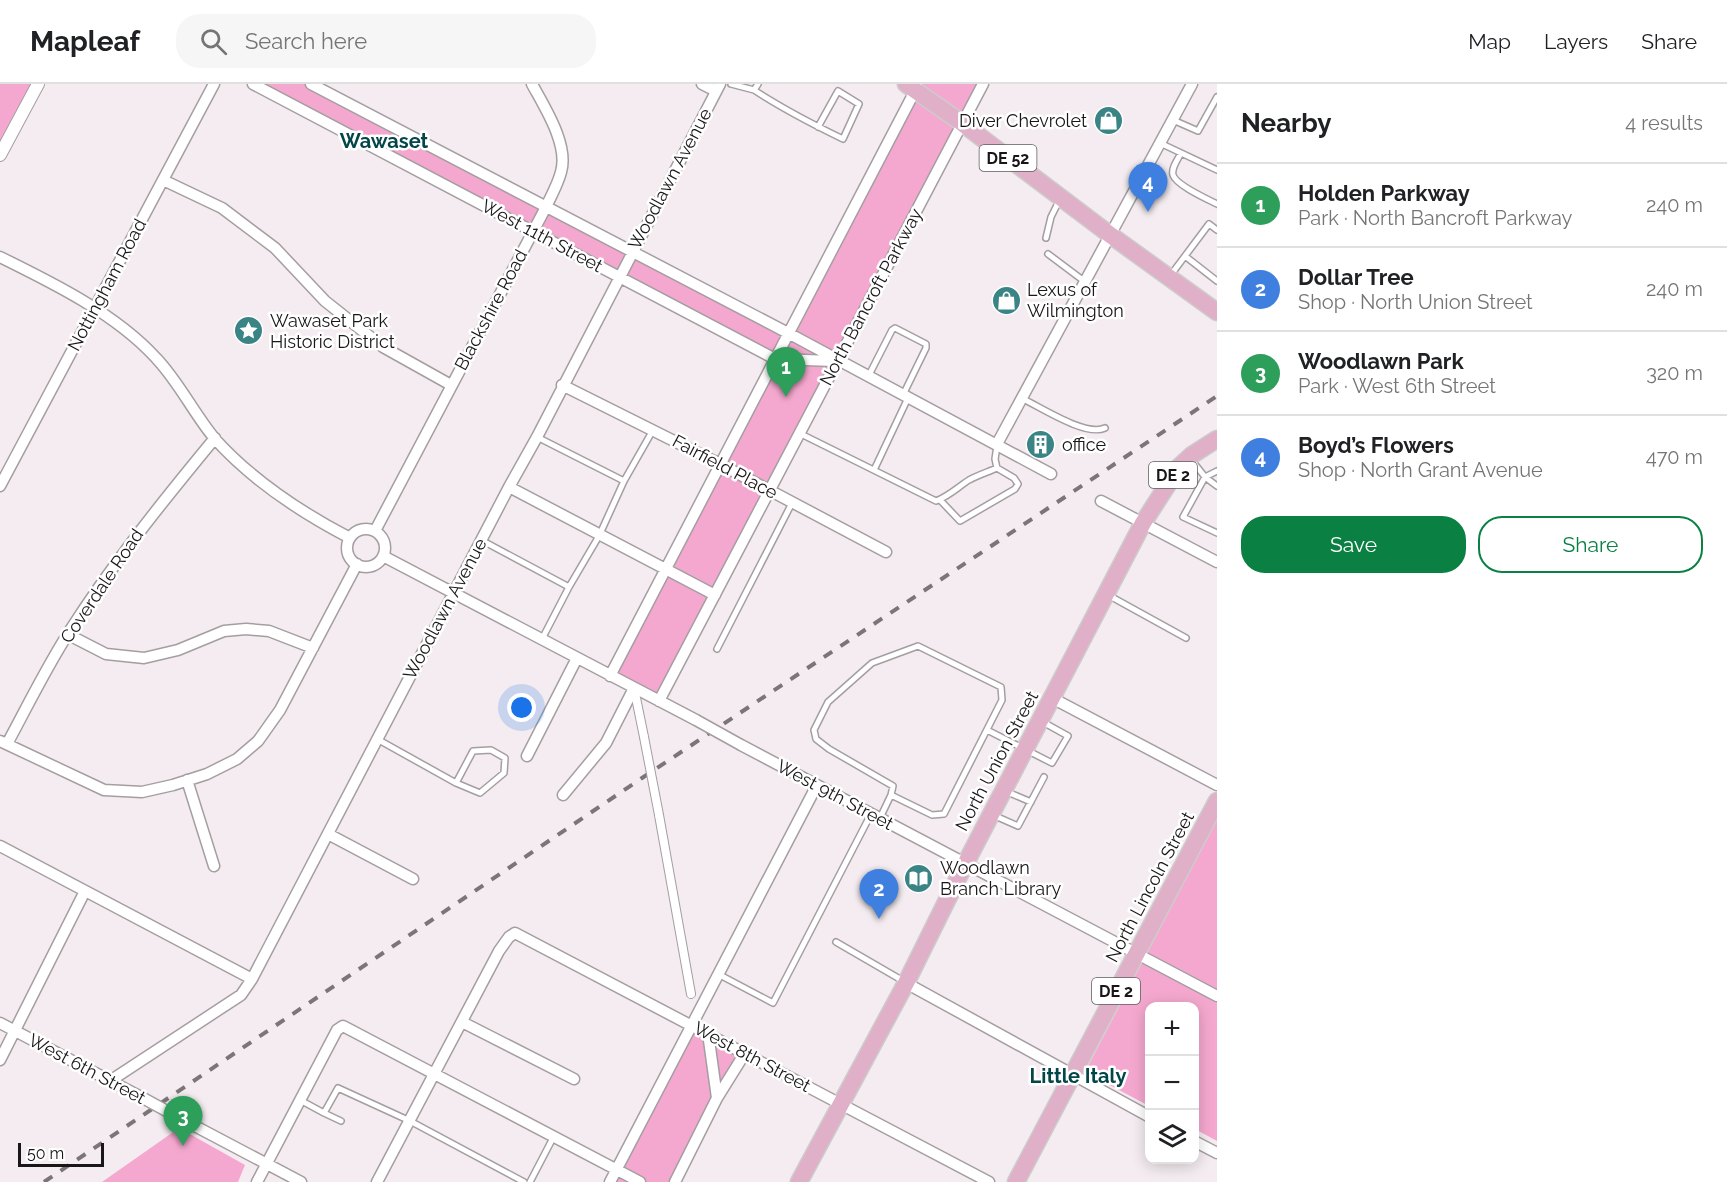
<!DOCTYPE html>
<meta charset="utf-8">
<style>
:root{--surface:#fff;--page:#f6f6f6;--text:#202124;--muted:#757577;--line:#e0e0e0;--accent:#0b8043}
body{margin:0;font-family:Raleway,sans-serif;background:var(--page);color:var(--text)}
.controls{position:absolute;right:18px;bottom:18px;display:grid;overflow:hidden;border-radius:12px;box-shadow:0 3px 15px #0003}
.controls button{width:54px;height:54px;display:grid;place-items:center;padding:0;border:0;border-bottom:2px solid var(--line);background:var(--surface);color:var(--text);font:30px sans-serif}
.scale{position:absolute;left:18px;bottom:15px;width:86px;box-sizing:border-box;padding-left:6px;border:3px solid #191617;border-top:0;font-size:16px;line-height:21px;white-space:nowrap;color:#191617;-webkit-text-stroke:4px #fff;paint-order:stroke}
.you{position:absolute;left:522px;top:624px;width:21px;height:21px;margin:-15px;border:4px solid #fff;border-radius:50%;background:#1a73e8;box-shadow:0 0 0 9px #1a73e833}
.badge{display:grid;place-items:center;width:39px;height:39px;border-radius:50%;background:var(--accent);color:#fff;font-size:20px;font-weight:700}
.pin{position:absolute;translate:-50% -50px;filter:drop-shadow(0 2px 3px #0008)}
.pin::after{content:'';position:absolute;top:32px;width:21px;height:18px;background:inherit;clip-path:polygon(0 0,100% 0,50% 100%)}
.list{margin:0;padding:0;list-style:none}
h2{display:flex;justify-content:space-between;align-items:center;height:78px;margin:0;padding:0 24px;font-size:26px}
h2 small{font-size:20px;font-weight:400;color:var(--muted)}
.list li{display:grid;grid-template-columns:39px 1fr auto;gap:18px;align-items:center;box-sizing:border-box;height:84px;padding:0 24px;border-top:2px solid var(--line)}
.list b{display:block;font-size:22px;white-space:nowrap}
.list p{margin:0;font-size:20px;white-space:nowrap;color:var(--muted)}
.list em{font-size:20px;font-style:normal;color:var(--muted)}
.actions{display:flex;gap:12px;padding:18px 24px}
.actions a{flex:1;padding:14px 0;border:2px solid var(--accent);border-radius:24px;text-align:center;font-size:21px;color:var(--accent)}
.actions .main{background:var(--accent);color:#fff}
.icon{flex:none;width:33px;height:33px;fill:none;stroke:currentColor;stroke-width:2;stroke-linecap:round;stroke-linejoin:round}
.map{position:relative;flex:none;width:1217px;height:1098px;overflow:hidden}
header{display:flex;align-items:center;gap:36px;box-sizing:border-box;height:84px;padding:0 30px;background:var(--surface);border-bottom:2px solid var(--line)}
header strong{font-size:28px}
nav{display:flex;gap:33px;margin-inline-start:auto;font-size:21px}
.search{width:420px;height:54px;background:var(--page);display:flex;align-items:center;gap:15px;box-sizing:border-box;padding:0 21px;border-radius:24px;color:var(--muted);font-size:22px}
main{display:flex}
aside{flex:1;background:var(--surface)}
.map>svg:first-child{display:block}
.green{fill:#f5a8cf}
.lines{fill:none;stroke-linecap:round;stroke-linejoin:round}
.service-casing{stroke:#a59ea1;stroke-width:8}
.pedestrian-casing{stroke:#a59ea1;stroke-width:10}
.minor-casing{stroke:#a59ea1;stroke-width:13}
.tertiary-casing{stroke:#a59ea1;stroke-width:14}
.primary-casing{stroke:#ccc;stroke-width:19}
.service{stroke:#fff;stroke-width:5}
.pedestrian{stroke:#fff;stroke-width:8}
.minor{stroke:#fff;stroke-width:10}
.tertiary{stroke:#fff;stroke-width:12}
.primary{stroke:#e0afc8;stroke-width:16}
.rail{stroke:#7b7578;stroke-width:4;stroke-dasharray:10 10;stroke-linecap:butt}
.pedestrian-bridge-casing{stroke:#a59ea1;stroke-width:10;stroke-linecap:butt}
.minor-bridge-casing{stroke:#a59ea1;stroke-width:13;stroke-linecap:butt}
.pedestrian-bridge{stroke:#fff;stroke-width:8}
.minor-bridge{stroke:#fff;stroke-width:10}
.labels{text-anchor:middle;stroke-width:5;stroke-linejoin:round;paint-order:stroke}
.shield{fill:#fff;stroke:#5e5c5d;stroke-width:1.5}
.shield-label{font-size:16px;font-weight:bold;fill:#191617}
.poi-label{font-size:18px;fill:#191617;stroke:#fff;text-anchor:start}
.street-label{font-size:18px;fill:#191617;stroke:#fff}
.neighbourhood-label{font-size:20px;font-weight:bold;fill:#024648;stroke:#fff}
</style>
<header>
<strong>Mapleaf</strong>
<div class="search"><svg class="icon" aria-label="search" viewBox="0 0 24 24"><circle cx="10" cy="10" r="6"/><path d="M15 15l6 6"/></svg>Search here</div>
<nav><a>Map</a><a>Layers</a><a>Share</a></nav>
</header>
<main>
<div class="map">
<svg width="1217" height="1098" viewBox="0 0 1217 1098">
<rect width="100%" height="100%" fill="#f4ecf0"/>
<path class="green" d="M 0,0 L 41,0 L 0,76 Z
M 253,0 L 311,0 L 788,249 L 918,0 L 983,0 L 659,617 L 610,592 L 774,275 Z
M 1217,735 L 1217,1057 L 1195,1045 L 1194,922 L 1150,922 L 1149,1022 L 1085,988 Z
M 692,941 L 745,969 L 675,1098 L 610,1098 Z
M 179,1044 L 245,1081 L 238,1098 L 102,1098 Z"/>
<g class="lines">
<defs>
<path id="service" d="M 731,0 L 754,6 L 758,0
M 754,6 C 783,25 812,40 843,55 L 859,20 L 838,7 L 818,43
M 1173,36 L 1198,47 L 1217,13
M 1160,59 L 1217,86
M 1181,69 C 1178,75 1171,84 1173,91 C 1176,101 1207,115 1217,120
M 1046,154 L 1051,133 L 1060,115
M 1048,170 L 1084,197
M 1185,172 L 1217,197
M 1170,192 L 1209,140 L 1217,146
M 868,293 L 892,246 L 895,244 L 926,260 L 926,264 L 903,311
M 1021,314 C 1041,323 1085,353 1105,344
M 799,349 L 936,417 C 949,412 958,403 969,396 C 978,391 988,388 997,384 L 1014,394 L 1018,400 L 1015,405 L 960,437 L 940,416
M 537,353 L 624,397
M 997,362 L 995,375 L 997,384
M 1190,374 L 1205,393 L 1217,387
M 874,386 L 908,314
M 1217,402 L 1205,393 L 1183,433 L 1217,449
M 481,456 L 569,503 L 599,452 L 624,397 L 653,346
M 1108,511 L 1186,554
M 542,555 L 569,503
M 717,565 L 792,419
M 987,646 L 1052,679 L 1068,652 L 1041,637
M 377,655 L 456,699 L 480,709 L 504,689 L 505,674 L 491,666 L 473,667 L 456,699
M 1005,707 L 1031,718
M 993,731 L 1018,742 L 1044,693
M 880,734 L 891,711 L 932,731 L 944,730 L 1002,616 L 1001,603 L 918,562 L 872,579 L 828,618 L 814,646 L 816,655 L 829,665 L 893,702 L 891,711
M 836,858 L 905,898
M 718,890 L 773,919 L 871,730
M 300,1016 L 324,1029 L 338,1004 L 410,1037 L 524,1098
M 324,1029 L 341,1037
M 530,1098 L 554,1052"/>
<path id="pedestrian" d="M 634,604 L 644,653
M 659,731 L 691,910"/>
<path id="minor" d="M 253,0 L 775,275 L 834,277
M 311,0 L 788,249 L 1051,390
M 702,0 L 716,7
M 163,96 L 222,124 L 275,164 L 325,217 L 383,263 L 451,301
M 0,173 C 53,199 116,230 156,274 C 179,298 194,330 215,355 C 252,396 302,429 350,454
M 562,301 L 720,380 L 886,468
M 997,360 L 1192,0
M 0,402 L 214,0
M 509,403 L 715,511
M 1101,417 L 1217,478
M347 464a19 19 0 1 1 38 0a19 19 0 1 1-38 0Z
M 375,447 L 546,123 C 551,112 558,100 561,88 C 569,61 545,24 532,0
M 383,472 L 696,636
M 67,550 L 106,570 L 144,574 L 178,566 L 224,547 L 246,545 L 269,547 L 313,564
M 610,592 L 917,3
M 1052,614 L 1217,701
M 659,617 L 983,0
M 0,657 L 104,706 L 142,708 L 173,701 L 207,690 L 237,675 L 258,657 L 280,626 L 357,480
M 7,660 C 27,623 46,584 69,548 C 113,479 163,417 215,354
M 741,661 L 1217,912
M 527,672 L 577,574
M 187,696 L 214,782
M 563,711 L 606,659 L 634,604
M 328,750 L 413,795
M 0,762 L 252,895
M 906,899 L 1150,1033
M 462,938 L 574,995
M 0,939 L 141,1013
M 708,949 L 717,1014
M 0,976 L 85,807
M 110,997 L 241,911 L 252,895 L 509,403 L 537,353 L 720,0
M 174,1031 L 301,1098
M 1194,1057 L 1217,1069
M 257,1098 L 337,946 L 343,942 L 640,1098
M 377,1098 L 499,867 L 509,853 L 515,849 L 989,1098
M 610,1098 L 817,701
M 675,1098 L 717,1014 L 745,969"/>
<path id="tertiary" d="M 0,71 L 38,0"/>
<path id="primary" d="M 906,0 L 962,39 L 1109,150 L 1217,228
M 799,1098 L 906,899 L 960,790 L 1143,439 L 1179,383 L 1192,371 L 1217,355
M 1016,1098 L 1217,717"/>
</defs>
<use href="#service" class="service-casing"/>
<use href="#pedestrian" class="pedestrian-casing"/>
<use href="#minor" class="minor-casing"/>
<use href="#tertiary" class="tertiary-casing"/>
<use href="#primary" class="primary-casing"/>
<use href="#service" class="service"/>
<use href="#pedestrian" class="pedestrian"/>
<use href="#minor" class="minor"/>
<use href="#tertiary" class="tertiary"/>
<use href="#primary" class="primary"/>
<path class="rail" d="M 44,1098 L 642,694 L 1217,312"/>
<defs>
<path id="pedestrian-bridge" d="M 644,653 L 659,731"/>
<path id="minor-bridge" d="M 696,636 L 741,661
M 141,1013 L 174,1031"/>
</defs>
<use href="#pedestrian-bridge" class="pedestrian-bridge-casing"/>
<use href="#minor-bridge" class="minor-bridge-casing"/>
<use href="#pedestrian-bridge" class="pedestrian-bridge"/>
<use href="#minor-bridge" class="minor-bridge"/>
</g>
<defs>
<symbol id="shop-disc" viewBox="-11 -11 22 22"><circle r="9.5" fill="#3b8486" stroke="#fff"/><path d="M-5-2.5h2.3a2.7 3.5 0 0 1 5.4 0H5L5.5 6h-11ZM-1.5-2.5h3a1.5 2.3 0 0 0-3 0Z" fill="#fff"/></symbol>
<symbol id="sight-disc" viewBox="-11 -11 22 22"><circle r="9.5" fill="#3b8486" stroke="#fff"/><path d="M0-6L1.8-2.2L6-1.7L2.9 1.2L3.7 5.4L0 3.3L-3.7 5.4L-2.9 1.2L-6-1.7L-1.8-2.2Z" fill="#fff"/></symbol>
<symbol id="building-disc" viewBox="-11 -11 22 22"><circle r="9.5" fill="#3b8486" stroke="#fff"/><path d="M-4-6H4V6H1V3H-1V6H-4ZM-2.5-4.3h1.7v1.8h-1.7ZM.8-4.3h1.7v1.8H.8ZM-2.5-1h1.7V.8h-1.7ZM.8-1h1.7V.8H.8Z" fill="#fff"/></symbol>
<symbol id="library-disc" viewBox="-11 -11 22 22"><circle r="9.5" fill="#3b8486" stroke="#fff"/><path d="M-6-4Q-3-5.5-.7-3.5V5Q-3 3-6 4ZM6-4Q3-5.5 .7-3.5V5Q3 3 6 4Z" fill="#fff"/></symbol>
</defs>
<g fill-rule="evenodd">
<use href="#shop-disc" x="1092" y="20" width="33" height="33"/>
<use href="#shop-disc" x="990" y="200" width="33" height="33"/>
<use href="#sight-disc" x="232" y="230" width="33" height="33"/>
<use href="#building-disc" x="1024" y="344" width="33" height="33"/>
<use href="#library-disc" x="902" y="778" width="33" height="33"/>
</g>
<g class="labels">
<g class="shield">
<rect x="979.5" y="61" width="57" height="26" rx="4.5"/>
<rect x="1149" y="378" width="48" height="26" rx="4.5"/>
<rect x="1092" y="894" width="48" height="26" rx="4.5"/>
</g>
<g class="shield-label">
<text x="1008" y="80">DE 52</text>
<text x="1173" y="397">DE 2</text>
<text x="1116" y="913">DE 2</text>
</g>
<g class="poi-label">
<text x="1087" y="43" text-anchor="end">Diver Chevrolet</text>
<text x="1027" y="212">Lexus of<tspan x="1027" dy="21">Wilmington</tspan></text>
<text x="270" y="243">Wawaset Park<tspan x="270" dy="21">Historic District</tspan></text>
<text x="1062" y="367">office</text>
<text x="940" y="790">Woodlawn<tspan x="940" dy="21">Branch Library</tspan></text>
</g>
<g class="street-label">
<text transform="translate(670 95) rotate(-62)" y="6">Woodlawn Avenue</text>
<text transform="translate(542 152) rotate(28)" y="6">West 11th Street</text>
<text transform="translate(107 201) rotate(-62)" y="6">Nottingham Road</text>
<text transform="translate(871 213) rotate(-62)" y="6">North Bancroft Parkway</text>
<text transform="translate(491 226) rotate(-62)" y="6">Blackshire Road</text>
<text transform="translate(725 383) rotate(28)" y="6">Fairfield Place</text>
<text transform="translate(102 502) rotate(-56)" y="6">Coverdale Road</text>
<text transform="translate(445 525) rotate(-62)" y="6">Woodlawn Avenue</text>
<text transform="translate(997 677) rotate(-62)" y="6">North Union Street</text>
<text transform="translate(835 711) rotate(28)" y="6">West 9th Street</text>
<text transform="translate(1150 803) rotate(-62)" y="6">North Lincoln Street</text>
<text transform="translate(752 973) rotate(28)" y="6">West 8th Street</text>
<text transform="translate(87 985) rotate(28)" y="6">West 6th Street</text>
</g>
<g class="neighbourhood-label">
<text x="384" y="64">Wawaset</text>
<text x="1078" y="999">Little Italy</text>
</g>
</g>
</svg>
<div class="controls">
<button>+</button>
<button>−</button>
<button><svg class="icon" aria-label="layers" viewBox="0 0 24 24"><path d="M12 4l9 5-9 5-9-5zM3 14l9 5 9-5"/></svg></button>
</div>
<div class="scale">50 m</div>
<div class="you"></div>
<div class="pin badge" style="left:786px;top:313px;background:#2e9e5b">1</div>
<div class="pin badge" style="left:879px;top:835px;background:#3f7fe0">2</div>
<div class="pin badge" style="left:183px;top:1062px;background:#2e9e5b">3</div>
<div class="pin badge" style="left:1148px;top:128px;background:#3f7fe0">4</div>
</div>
<aside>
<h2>Nearby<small>4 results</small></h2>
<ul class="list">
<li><span class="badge" style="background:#2e9e5b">1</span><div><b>Holden Parkway</b><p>Park · North Bancroft Parkway</p></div><em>240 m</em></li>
<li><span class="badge" style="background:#3f7fe0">2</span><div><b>Dollar Tree</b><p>Shop · North Union Street</p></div><em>240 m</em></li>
<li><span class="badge" style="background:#2e9e5b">3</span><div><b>Woodlawn Park</b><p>Park · West 6th Street</p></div><em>320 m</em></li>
<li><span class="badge" style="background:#3f7fe0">4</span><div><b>Boyd’s Flowers</b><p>Shop · North Grant Avenue</p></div><em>470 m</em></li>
</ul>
<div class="actions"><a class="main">Save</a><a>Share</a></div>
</aside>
</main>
